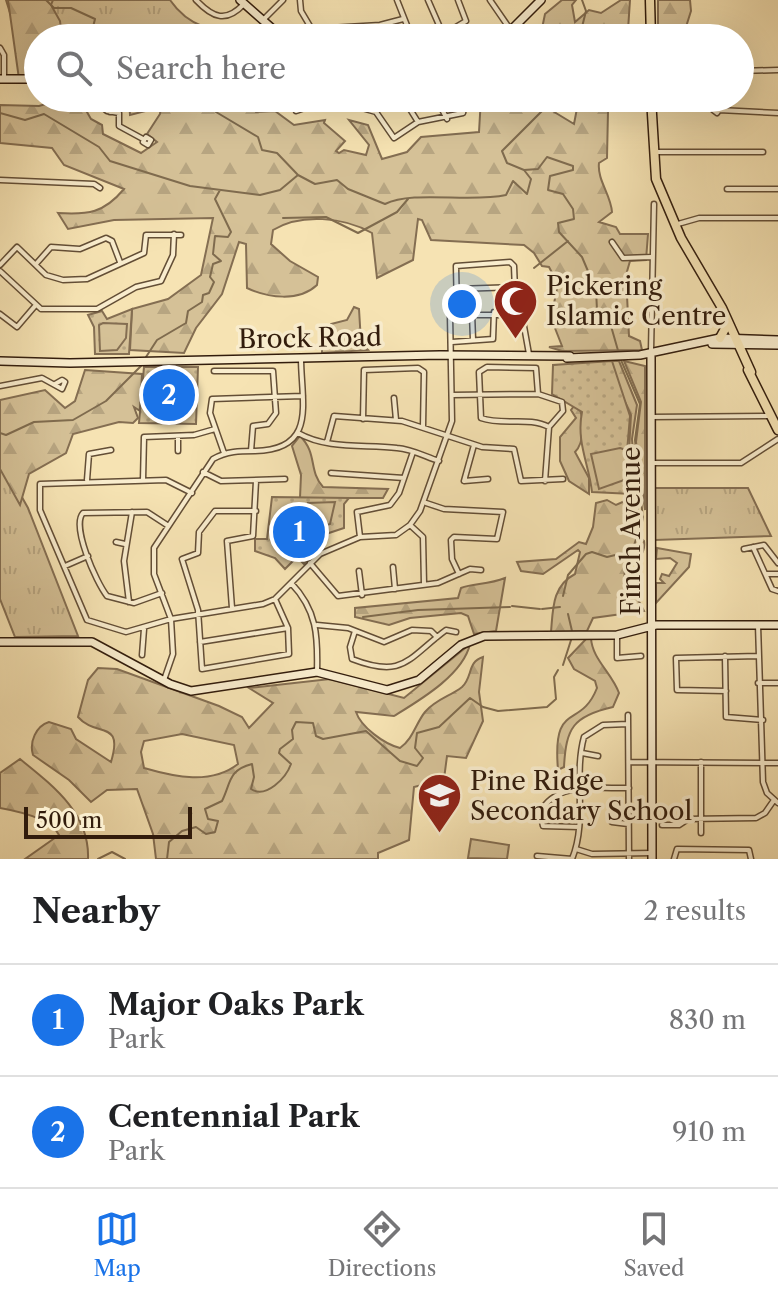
<!DOCTYPE html>
<style>
:root{--surface:#fff;--page:#f6f6f6;--text:#202124;--muted:#757577;--line:#e0e0e0;--accent:#1a73e8}
body{margin:0;font-family:"Libre Caslon Text",serif;background:var(--page);color:var(--text)}
.scale{position:absolute;left:24px;bottom:20px;width:168px;box-sizing:border-box;padding-left:8px;border:4px solid #321c0c;border-top:0;font-size:22px;line-height:28px;white-space:nowrap;color:#321c0c;-webkit-text-stroke:6px #f9edce;paint-order:stroke}
.you{position:absolute;left:462px;top:304px;width:28px;height:28px;margin:-20px;border:6px solid #fff;border-radius:50%;background:#1a73e8;box-shadow:0 0 0 12px #1a73e833}
.badge{display:grid;place-items:center;width:52px;height:52px;border-radius:50%;background:var(--accent);color:#fff;font-size:26px;font-weight:700}
.pin{position:absolute;translate:-50% -50%;border:4px solid #fff;box-shadow:0 2px 8px #0006}
.list{margin:0;padding:0;list-style:none}
h2{display:flex;justify-content:space-between;align-items:center;height:104px;margin:0;padding:0 32px;font-size:34px}
h2 small{font-size:26px;font-weight:400;color:var(--muted)}
.list li{display:grid;grid-template-columns:52px 1fr auto;gap:24px;align-items:center;box-sizing:border-box;height:112px;padding:0 32px;border-top:2px solid var(--line)}
.list b{display:block;font-size:30px;white-space:nowrap}
.list p{margin:0;font-size:26px;white-space:nowrap;color:var(--muted)}
.list em{font-size:26px;font-style:normal;color:var(--muted)}
.icon{flex:none;width:44px;height:44px;fill:none;stroke:currentColor;stroke-width:2;stroke-linecap:round;stroke-linejoin:round}
.map{position:relative;flex:none;width:778px;height:859px;overflow:hidden}
.search{position:absolute;background:var(--surface);box-shadow:0 8px 32px #0002;left:24px;right:24px;top:24px;height:88px;display:flex;align-items:center;gap:20px;box-sizing:border-box;padding:0 28px;border-radius:44px;color:var(--muted);font-size:30px}
.sheet{height:328px;background:var(--surface)}
nav{display:flex;justify-content:space-around;align-items:center;box-sizing:border-box;height:112px;border-top:2px solid var(--line);background:var(--surface);font-size:22px;color:var(--muted)}
nav a{display:grid;justify-items:center;gap:4px}
nav .on{color:var(--accent)}
.map>svg:first-child{display:block}
.grass{fill:url(#grass-tufts);stroke:#846e52;stroke-width:2}
.forest{fill:url(#forest-firs);stroke:#846e52;stroke-width:2;fill-rule:evenodd}
.park{fill:url(#park-dots);stroke:#846e52;stroke-width:2}
.pitch{fill:#d5c197;stroke:#846e52;stroke-width:2}
.lines{fill:none;stroke-linecap:round;stroke-linejoin:round}
.stream{stroke:#7f6b4e;stroke-width:2}
.street-casing{stroke:#634e36;stroke-width:7}
.secondary-casing{stroke:#321c0c;stroke-width:10}
.primary-casing{stroke:#321c0c;stroke-width:11}
.street{stroke:#f9edce;stroke-width:4}
.secondary{stroke:#f9edce;stroke-width:7}
.primary{stroke:#f6e3b3;stroke-width:8}
.labels{text-anchor:middle;stroke-width:7;stroke-linejoin:round;paint-order:stroke}
.poi-label{font-size:26px;fill:#321c0c;stroke:#f9edce;text-anchor:start}
.street-label{font-size:26px;fill:#321c0c;stroke:#f9edce}
</style>
<div class="map">
<svg width="778" height="859" viewBox="0 0 778 859">
<defs>
<pattern id="grass-tufts" width="24" height="20" patternUnits="userSpaceOnUse" patternTransform="scale(2)"><rect width="24" height="20" fill="#d5c197"/><path d="M3 7l-1-3M5 7V3M7 7l1-3M15 17l-1-3M17 17v-4M19 17l1-3" fill="none" stroke="#b7a581"/></pattern>
<pattern id="forest-firs" width="22" height="20" patternUnits="userSpaceOnUse" patternTransform="scale(2)"><rect width="22" height="20" fill="#d5c197"/><path d="M5 1l3.5 6h-7zM16 11l3.5 6h-7z" fill="#b7a581"/></pattern>
<pattern id="park-dots" width="8" height="8" patternUnits="userSpaceOnUse" patternTransform="scale(2)"><rect width="8" height="8" fill="#d5c197"/><path d="M2 2h.1M6 6h.1" fill="none" stroke="#b7a581" stroke-width="1.8" stroke-linecap="round"/></pattern>
</defs>
<rect width="100%" height="100%" fill="#f6e3b3"/>
<filter id="stains"><feTurbulence type="fractalNoise" baseFrequency=".0025" numOctaves="4"/><feColorMatrix values="0 0 0 0 .2 0 0 0 0 .09 0 0 0 0 .02 0 0 0 .5 -.17"/></filter>
<radialGradient id="worn" r=".72"><stop offset=".6" stop-color="#630" stop-opacity="0"/><stop offset="1" stop-color="#630" stop-opacity=".3"/></radialGradient>
<path class="grass" d="M 6,0 L 170,0 C 187,25 217,37 246,28 L 259,38 L 38,38 L 11,16 Z
M 0,458 L 28,508 L 78,636 L 15,637 L 0,599 Z
M 654,488 L 748,488 L 771,536 L 655,540 Z"/>
<path class="forest" d="M 8,0 L 53,0 L 51,5 L 60,21 L 62,38 L 38,38 L 38,78 L 19,79 Z
M 562,0 L 576,0 L 572,5 L 575,22 L 589,10 L 601,13 L 621,0 L 630,0 L 628,30 L 602,32 L 600,38 L 540,38 L 545,14 Z
M 658,0 L 690,0 L 691,11 L 685,30 L 658,34 Z
M 67,98 L 80,100 L 91,119 L 102,125 L 103,134 L 141,153 L 157,142 L 147,134 L 160,114 L 161,107 L 130,115 L 129,98 L 223,98 L 225,104 L 248,101 L 256,112 L 275,111 L 294,125 L 325,120 L 324,123 L 345,141 L 336,151 L 339,153 L 344,150 L 366,155 L 369,145 L 349,120 L 368,125 L 382,159 L 407,152 L 421,137 L 479,132 L 481,98 L 551,98 L 551,110 L 574,124 L 579,98 L 598,98 L 600,107 L 608,111 L 607,158 L 599,163 C 597,180 611,195 612,212 L 599,222 L 616,227 L 620,234 L 648,234 L 646,260 L 630,261 L 626,275 L 629,336 L 640,341 L 642,350 L 562,351 L 549,347 L 562,346 L 551,318 L 558,284 L 549,267 L 542,266 L 534,253 L 524,245 L 431,240 L 422,220 L 418,219 L 413,260 L 377,278 L 372,233 C 344,217 301,213 273,230 L 271,244 L 290,261 L 318,277 L 317,285 C 299,302 268,298 247,288 L 246,244 L 239,242 L 222,294 L 196,328 L 184,353 L 130,350 L 132,309 L 168,299 L 201,275 L 213,218 L 114,220 L 68,229 L 58,213 C 88,215 104,213 124,189 L 64,165 L 52,148 L 0,143 L 0,105 L 39,106 Z
M 354,307 L 359,309 L 361,342 L 368,350 L 322,353 L 322,342 L 331,341 L 331,324 L 347,320 Z
M 606,361 L 619,361 L 637,405 L 632,439 L 636,482 L 629,450 L 631,415 Z
M 624,361 L 645,366 L 645,510 L 636,442 L 641,402 Z
M 85,370 L 142,374 L 140,411 L 134,407 L 138,418 L 133,423 L 119,422 L 73,434 L 66,453 L 29,474 L 20,505 L 0,469 L 0,400 L 45,390 L 65,408 L 75,401 Z
M 574,406 L 579,406 C 584,420 585,442 575,452 L 589,478 L 589,494 L 569,481 L 560,461 L 560,437 L 576,418 L 571,410 Z
M 300,436 C 318,454 308,470 323,487 L 388,489 L 383,498 L 300,498 L 301,475 L 292,446 Z
M 607,500 L 616,505 L 625,501 L 638,509 L 634,532 L 644,541 C 646,555 637,560 625,565 L 624,587 L 634,592 L 644,611 L 593,618 L 587,631 L 551,632 C 553,609 552,586 575,574 L 580,552 L 578,550 L 543,574 L 521,571 L 517,562 L 556,559 L 579,542 L 586,544 L 593,527 L 596,503 Z
M 657,548 L 691,554 L 689,567 L 656,603 L 656,583 L 664,583 L 660,579 L 662,574 L 669,576 L 677,563 L 670,558 L 656,559 Z
M 505,578 L 496,631 L 474,634 L 468,616 L 461,613 L 410,618 L 389,625 L 355,617 L 355,608 L 458,598 L 461,588 C 473,583 488,585 505,578 Z
M 587,638 L 591,638 C 592,659 612,673 619,693 L 613,707 C 573,716 566,728 564,767 L 558,770 C 552,699 580,731 597,688 L 595,681 L 574,669 L 568,658 Z
M 470,644 C 463,675 420,700 394,716 L 356,712 C 361,727 384,744 400,748 C 413,739 416,723 425,712 C 436,699 451,696 462,687 C 473,677 467,662 483,657 L 479,692 L 483,721 L 466,758 L 447,756 L 444,779 L 414,787 L 409,840 L 378,853 L 378,859 L 156,859 L 153,834 L 137,789 L 107,790 L 91,802 L 69,780 L 33,755 C 29,742 36,726 49,722 L 71,729 L 76,739 L 111,762 C 124,719 96,738 78,717 L 88,680 L 98,668 L 117,669 L 219,706 L 242,717 L 249,728 L 273,703 L 249,688 L 330,679 L 404,698 ZM 182,734 L 234,745 L 238,764 C 211,785 175,777 144,768 L 141,752 L 144,741 Z
M 20,759 C 52,785 90,813 88,859 L 25,859 L 59,835 C 51,818 17,811 0,808 L 0,773 Z"/>
<path class="park" d="M 132,309 L 129,354 L 95,354 L 94,327 L 88,315 L 102,311 L 107,319 Z
M 612,361 L 630,416 L 627,452 L 632,468 L 632,494 L 592,492 C 589,464 576,442 582,412 L 552,394 L 553,365 Z
M 144,367 L 198,367 L 196,424 L 139,423 Z
M 272,497 L 349,498 L 344,504 L 344,528 L 314,538 L 317,550 L 304,564 L 297,557 L 285,569 L 275,558 L 255,551 L 255,539 L 267,539 Z"/>
<path class="pitch" d="M 103,323 L 127,324 L 126,338 L 117,350 L 100,351 L 99,325 Z
M 167,385 L 191,385 L 195,389 L 194,402 L 188,413 L 164,416 Z
M 620,448 L 626,450 L 630,469 L 627,479 L 599,489 L 591,454 Z
M 335,502 L 330,524 L 309,531 L 308,503 Z
M 471,839 L 509,845 L 507,859 L 468,858 Z"/>
<g class="lines">
<path class="stream" d="M 46,0 L 54,8 L 71,8 L 95,19 L 93,27 L 64,32 L 60,38
M 566,38 L 582,27 L 586,11 L 582,0
M 158,98 L 211,109 L 258,137 L 262,150 L 277,153 L 298,175 L 315,184 L 337,180 L 348,189 L 385,204 C 413,190 470,203 506,195 L 513,181 L 527,194 L 531,179 L 524,170 L 507,163 L 502,151 L 545,108 L 546,98
M 0,113 L 25,120 L 44,114 L 99,147 L 110,161 L 190,186 L 260,195 L 280,190 L 298,175
M 524,170 L 538,169 L 547,157 L 573,166 L 573,170 L 550,176 L 548,190 L 563,194 L 573,209 L 574,219 L 558,223 L 559,232 L 582,257 L 596,290 L 597,310 L 611,326 L 619,354
M 283,218 L 326,217 L 358,233 L 397,212 L 408,199
M 534,268 L 568,241
M 146,357 L 157,340 L 186,323 L 188,311 L 202,302 L 203,295 L 209,293 L 214,282 L 210,277 L 213,264 L 221,261 L 213,254 L 215,236 L 228,237 L 231,232 L 215,199 L 220,190
M 0,433 L 6,435 L 34,422 L 73,420 L 106,401 L 141,366
M 563,596 L 568,575 L 586,554 L 592,552 L 607,557 L 632,551 L 643,519 L 635,440 L 640,404 L 621,360
M 512,606 L 540,609
M 542,609 L 560,607
M 568,614 L 572,631
M 363,617 L 418,610 L 510,607
M 563,665 L 572,637
M 98,859 L 112,852 L 125,859
M 167,859 L 169,842 L 182,831 L 196,827 L 206,834 L 215,832 L 218,821 L 208,819 L 205,809 L 222,801 C 231,783 228,770 252,764 L 254,777 L 251,789 C 266,799 286,778 291,764 L 279,753 L 280,749 L 293,739 L 292,730 L 296,722 L 313,723 L 316,736 L 323,739 L 366,731 L 400,761 L 417,766 L 423,758 L 415,748 L 417,733 L 439,727 L 470,698 L 483,707 L 498,711 L 547,707 L 556,699 L 554,677 L 558,670"/>
<defs>
<path id="street" d="M 196,0 C 213,18 226,23 244,4
M 300,0 L 301,11 L 317,38
M 397,0 L 412,38
M 428,0 L 442,32 L 446,33 L 466,21 L 458,0
M 490,0 L 510,29
M 264,19 L 283,0
M 313,29 L 380,25 L 403,19
M 0,48 L 4,55 L 4,79
M 740,71 L 778,70
M 91,98 L 107,111 L 119,113 L 119,126 L 143,139
M 354,98 L 358,107 L 376,112 L 394,138 L 418,122 L 463,113 L 466,98
M 403,98 L 418,122
M 436,98 L 447,119
M 716,107 L 719,110 L 717,113 L 713,110 Z
M 719,110 L 778,113
M 296,111 L 322,102 L 323,98
M 110,112 L 110,98
M 146,137 L 151,140 L 148,145 L 143,142 Z
M 654,152 L 763,152
M 0,180 L 94,184 L 100,188
M 727,189 L 778,189
M 678,224 L 699,218 L 778,218
M 612,242 L 623,258 L 651,257
M 36,264 L 51,247 L 80,249 L 106,238 L 112,241 L 120,262
M 0,265 L 17,247 L 46,275 L 63,280 L 87,279 L 144,253 L 146,235 L 181,235
M 0,271 L 41,309 L 97,309 L 136,287 L 161,281 L 173,255 L 174,234
M 456,289 L 515,287
M 457,313 L 456,266 L 510,262 L 514,266 L 516,314
M 472,313 L 473,340
M 0,314 L 17,327 L 35,306
M 452,342 L 493,339 L 494,312
M 651,351 L 654,204
M 214,371 L 273,371 L 276,413 L 268,424 L 253,426 L 251,451
M 0,386 L 42,378 L 62,389 L 65,382 L 62,380 L 55,384
M 538,394 L 536,368 L 487,367 L 479,372 L 481,418 C 503,426 529,416 549,427
M 452,395 L 538,394 L 562,402 L 563,411 L 549,427 L 545,481
M 394,398 L 396,420
M 651,417 L 769,416
M 363,419 L 364,370 L 418,368 L 424,372 L 423,426
M 298,433 C 328,450 365,444 397,448 C 412,449 426,457 439,461
M 178,436 L 178,451
M 327,442 L 334,416 L 402,421 L 482,447 L 514,449 L 521,481 L 563,479
M 474,445 L 464,481 L 488,479
M 224,453 L 210,413 L 212,399 L 303,396
M 652,463 L 741,463 L 778,439
M 203,472 L 221,481 L 285,479
M 331,473 L 404,478
M 87,480 L 89,454 L 111,450
M 143,480 L 144,437 L 194,435 L 215,429
M 192,493 L 166,480 L 40,484 L 40,510 L 87,620 L 126,632 L 171,619 L 263,604 L 275,599 L 320,554 L 360,537 L 396,535 L 410,525 L 420,511 L 452,421 L 450,315 L 522,315 L 529,354
M 426,503 L 444,509 L 503,512 L 497,539 L 454,537 L 451,540 L 452,559 L 459,574
M 256,511 L 215,511 L 199,532 L 198,553 L 182,559 L 198,610 L 202,669 L 289,654 L 288,628 L 275,599
M 410,525 L 423,537 L 424,584
M 360,537 L 357,512 L 390,505 L 399,493 L 413,452
M 116,542 L 125,544
M 753,547 L 772,589 L 778,591
M 744,549 L 764,545 L 778,563
M 310,563 L 338,596 L 438,583 L 470,569 L 481,570
M 65,566 L 88,556
M 393,567 L 395,589
M 359,571 L 362,595
M 766,574 L 778,574
M 291,583 C 317,610 318,636 317,672
M 162,593 L 134,603 L 107,596 C 96,582 71,526 83,513 L 147,512 L 167,525
M 129,602 L 124,561 L 132,512
M 232,608 L 227,541 L 253,536 L 256,481
M 317,625 L 348,628 L 384,642 L 412,630 L 431,631 L 437,637
M 758,625 L 763,782 L 767,793 L 778,803
M 355,631 L 350,647 L 352,659 C 404,679 407,659 446,630 L 456,632
M 617,635 L 617,658 L 641,656
M 200,642 L 288,628
M 142,655 L 144,629
M 725,656 L 726,717 L 763,720
M 164,680 L 173,654 L 171,619 L 154,574 L 154,548 L 213,459 C 227,451 240,451 255,451 C 318,450 301,402 301,358
M 758,683 L 778,683
M 726,691 L 677,690 L 676,658 L 758,656
M 628,715 L 629,859
M 582,753 L 598,756
M 629,762 L 778,763
M 701,762 L 701,833
M 612,822 L 628,824
M 662,825 L 679,825 L 688,819 L 756,818 L 765,813 L 774,800
M 579,827 L 543,826 L 540,813 C 555,781 599,789 629,788
M 576,849 L 592,854 L 652,853
M 537,856 L 572,859
M 572,859 C 588,820 573,777 584,737 L 603,725 L 628,724
M 674,859 L 677,849 L 749,850 L 751,859"/>
<path id="secondary" d="M 240,0 L 283,38
M 503,38 L 541,0
M 0,79 L 38,79
M 712,344 L 778,345
M 651,354 L 652,859
M 567,358 L 640,355 L 720,338 L 778,340
M 0,361 L 70,363 L 440,355 L 570,356
M 0,642 L 92,642 L 170,684 L 191,691 L 317,672 L 387,690 L 419,680 L 461,645 L 484,636 L 617,635 L 656,625 L 778,625"/>
<path id="primary" d="M 650,0 L 651,38
M 651,98 L 656,179 L 681,238 L 722,308 L 751,372
M 720,338 L 726,327
M 748,370 L 778,430"/>
</defs>
<use href="#street" class="street-casing"/>
<use href="#secondary" class="secondary-casing"/>
<use href="#primary" class="primary-casing"/>
<use href="#street" class="street"/>
<use href="#secondary" class="secondary"/>
<use href="#primary" class="primary"/>
</g>
<defs>
<symbol id="mosque-pin" viewBox="-11 -11 22 30"><path d="M0 17L-7.5 6A9.5 9.5 0 1 1 7.5 6Z" fill="#8f2418" stroke="#f9edce"/><path d="M3.5-4.9A6 6 0 1 0 3.5 4.9A5 5 0 1 1 3.5-4.9Z" fill="#fff"/></symbol>
<symbol id="school-pin" viewBox="-11 -11 22 30"><path d="M0 17L-7.5 6A9.5 9.5 0 1 1 7.5 6Z" fill="#8f2418" stroke="#f9edce"/><path d="M0-5L7-2L0 1L-7-2ZM-4 1L0 2.5L4 1V4Q0 6-4 4Z" fill="#fff"/></symbol>
</defs>
<g fill-rule="evenodd">
<use href="#mosque-pin" x="490" y="276" width="51" height="69"/>
<use href="#school-pin" x="414" y="770" width="51" height="69"/>
</g>
<g class="labels">
<g class="poi-label">
<text x="546" y="295">Pickering<tspan x="546" dy="30">Islamic Centre</tspan></text>
<text x="470" y="790">Pine Ridge<tspan x="470" dy="30">Secondary School</tspan></text>
</g>
<g class="street-label">
<text transform="translate(310 338) rotate(-1)" y="9">Brock Road</text>
<text transform="translate(631 531) rotate(-90)" y="9">Finch Avenue</text>
</g>
</g>
<rect width="100%" height="100%" filter="url(#stains)"/>
<rect width="100%" height="100%" fill="url(#worn)"/>
</svg>
<div class="scale">500 m</div>
<div class="you"></div>
<div class="pin badge" style="left:299px;top:532px">1</div>
<div class="pin badge" style="left:169px;top:395px">2</div>
<div class="search"><svg class="icon" aria-label="search" viewBox="0 0 24 24"><circle cx="10" cy="10" r="6"/><path d="M15 15l6 6"/></svg>Search here</div>
</div>
<section class="sheet">
<h2>Nearby<small>2 results</small></h2>
<ul class="list">
<li><span class="badge">1</span><div><b>Major Oaks Park</b><p>Park</p></div><em>830 m</em></li>
<li><span class="badge">2</span><div><b>Centennial Park</b><p>Park</p></div><em>910 m</em></li>
</ul>
</section>
<nav>
<a class="on"><svg class="icon" aria-label="map" viewBox="0 0 24 24"><path d="M3 6l6-2 6 2 6-2v14l-6 2-6-2-6 2zM9 4v14M15 6v14"/></svg>Map</a>
<a><svg class="icon" aria-label="directions" viewBox="0 0 24 24"><path d="M12 3l9 9-9 9-9-9zM9 14v-3h6M13 9l2 2-2 2"/></svg>Directions</a>
<a><svg class="icon" aria-label="saved" viewBox="0 0 24 24"><path d="M7 4h10v16l-5-4-5 4z"/></svg>Saved</a>
</nav>
